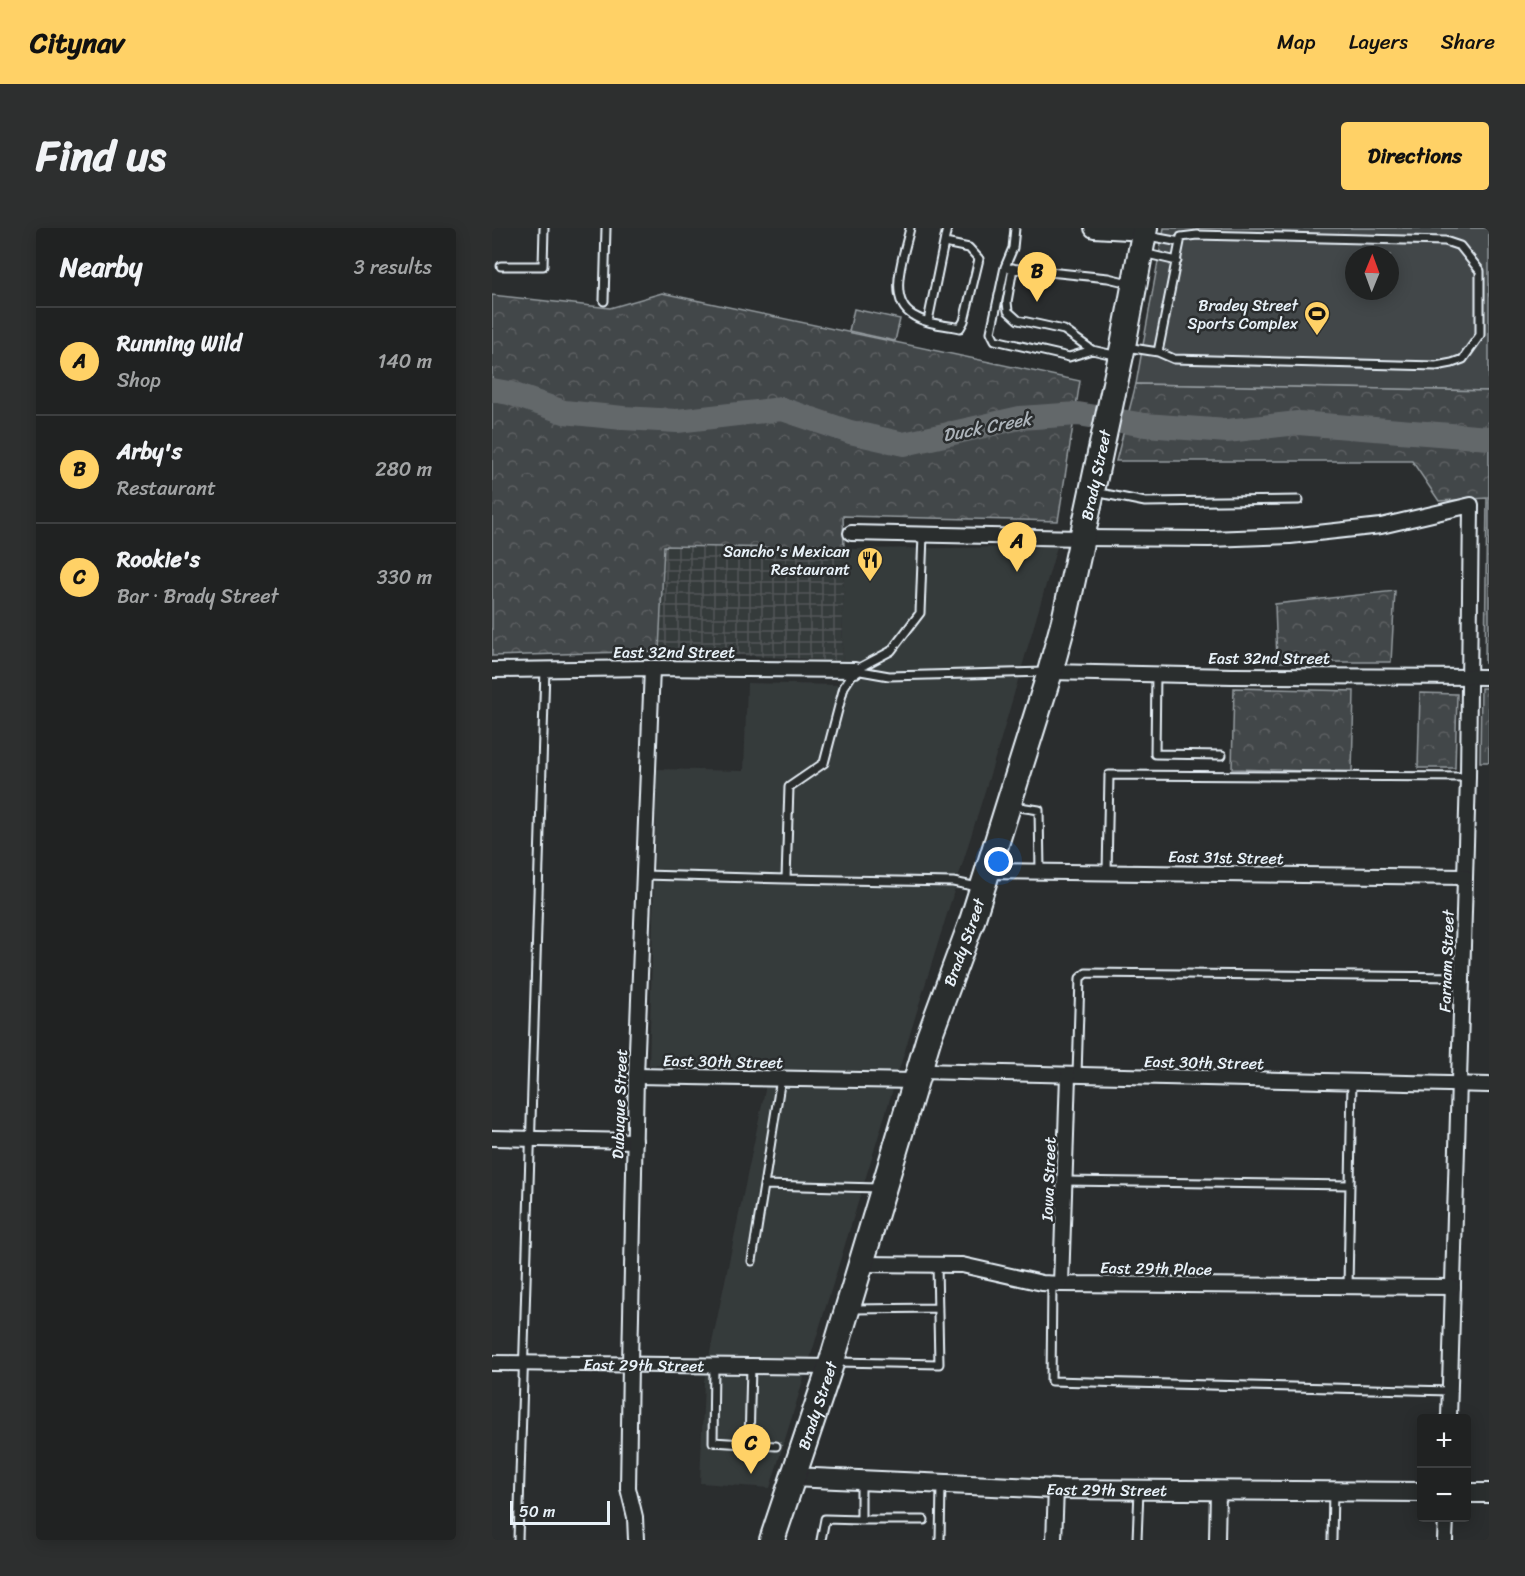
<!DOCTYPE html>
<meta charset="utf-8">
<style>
:root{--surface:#202222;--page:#2d2f2f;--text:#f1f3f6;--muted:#a2a4a5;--line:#3d3f40;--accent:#ffd166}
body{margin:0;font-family:Sriracha,sans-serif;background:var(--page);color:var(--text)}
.controls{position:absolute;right:18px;bottom:18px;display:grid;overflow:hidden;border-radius:6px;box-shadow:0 3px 15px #0003}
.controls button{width:54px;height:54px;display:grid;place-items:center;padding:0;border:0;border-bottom:2px solid var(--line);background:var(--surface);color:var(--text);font:30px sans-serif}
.compass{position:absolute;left:853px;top:18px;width:54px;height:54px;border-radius:50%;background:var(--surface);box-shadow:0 3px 15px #0003;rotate:1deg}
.scale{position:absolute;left:18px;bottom:15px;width:100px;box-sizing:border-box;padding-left:6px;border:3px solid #e8f1f8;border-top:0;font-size:16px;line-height:21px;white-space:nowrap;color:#e8f1f8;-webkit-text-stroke:4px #2a2d2e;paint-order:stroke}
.you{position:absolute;left:507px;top:634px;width:21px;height:21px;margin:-15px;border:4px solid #fff;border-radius:50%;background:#1a73e8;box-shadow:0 0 0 9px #1a73e833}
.badge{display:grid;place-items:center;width:39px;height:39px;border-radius:50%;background:var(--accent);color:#111;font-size:20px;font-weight:700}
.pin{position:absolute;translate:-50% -50px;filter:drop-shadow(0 2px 3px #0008)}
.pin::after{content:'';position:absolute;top:32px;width:21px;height:18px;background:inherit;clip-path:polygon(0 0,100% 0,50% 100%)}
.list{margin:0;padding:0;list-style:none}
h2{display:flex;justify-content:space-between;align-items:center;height:78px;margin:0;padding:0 24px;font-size:26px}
h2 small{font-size:20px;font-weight:400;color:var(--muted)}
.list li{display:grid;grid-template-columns:39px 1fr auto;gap:18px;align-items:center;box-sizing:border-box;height:108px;padding:0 24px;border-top:2px solid var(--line)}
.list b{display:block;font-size:22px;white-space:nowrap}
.list p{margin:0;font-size:20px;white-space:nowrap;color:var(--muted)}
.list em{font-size:20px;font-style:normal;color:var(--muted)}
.map{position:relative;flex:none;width:997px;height:1312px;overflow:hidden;border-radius:6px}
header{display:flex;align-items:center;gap:36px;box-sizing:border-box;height:84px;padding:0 30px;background:var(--accent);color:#111}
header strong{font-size:28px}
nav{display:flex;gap:33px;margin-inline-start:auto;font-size:21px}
.intro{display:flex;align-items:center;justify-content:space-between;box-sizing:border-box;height:144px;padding:0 36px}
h1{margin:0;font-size:42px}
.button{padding:15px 27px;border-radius:6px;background:var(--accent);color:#111;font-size:21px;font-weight:700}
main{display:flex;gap:36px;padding:0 36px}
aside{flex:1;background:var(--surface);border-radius:6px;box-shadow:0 3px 15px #0003}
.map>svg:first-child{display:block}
.built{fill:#363a3b}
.industrial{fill:url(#industrial-grid)}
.green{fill:#424648;stroke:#959ca0;stroke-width:1.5;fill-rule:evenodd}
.park{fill:url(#park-crowns);stroke:#959ca0;stroke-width:1.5}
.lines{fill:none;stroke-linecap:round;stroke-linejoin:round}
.river{stroke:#63686b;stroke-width:24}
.lane-casing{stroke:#e8f1f8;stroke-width:11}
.street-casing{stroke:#e8f1f8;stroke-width:18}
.secondary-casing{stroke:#e8f1f8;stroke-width:22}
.highway-casing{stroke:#e8f1f8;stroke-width:28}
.lane{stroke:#2a2d2e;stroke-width:7}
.street{stroke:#2a2d2e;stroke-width:14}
.secondary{stroke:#2a2d2e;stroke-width:18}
.highway{stroke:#2a2d2e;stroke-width:24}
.labels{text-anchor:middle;stroke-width:5;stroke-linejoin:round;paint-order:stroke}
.poi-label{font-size:16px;fill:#e8f1f8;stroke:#2a2d2e;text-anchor:end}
.street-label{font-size:16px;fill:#e8f1f8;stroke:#2a2d2e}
.water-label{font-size:18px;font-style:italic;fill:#acb3b9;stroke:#2a2d2e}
</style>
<header>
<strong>Citynav</strong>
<nav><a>Map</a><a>Layers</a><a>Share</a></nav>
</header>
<div class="intro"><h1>Find us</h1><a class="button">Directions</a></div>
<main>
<aside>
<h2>Nearby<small>3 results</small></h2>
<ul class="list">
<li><span class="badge">A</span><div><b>Running Wild</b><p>Shop</p></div><em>140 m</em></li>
<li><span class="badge">B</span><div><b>Arby's</b><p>Restaurant</p></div><em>280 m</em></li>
<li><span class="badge">C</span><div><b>Rookie's</b><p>Bar · Brady Street</p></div><em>330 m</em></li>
</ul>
</aside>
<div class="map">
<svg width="997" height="1312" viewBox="0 0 997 1312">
<defs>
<pattern id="industrial-grid" width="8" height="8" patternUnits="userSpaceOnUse" patternTransform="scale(1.5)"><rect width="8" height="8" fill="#363a3b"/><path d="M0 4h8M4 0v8" fill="none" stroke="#535758"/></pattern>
<pattern id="park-crowns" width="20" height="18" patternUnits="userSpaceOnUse" patternTransform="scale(1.5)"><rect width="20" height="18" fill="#424648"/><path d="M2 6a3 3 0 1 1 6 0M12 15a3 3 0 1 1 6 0" fill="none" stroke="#5d6163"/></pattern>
</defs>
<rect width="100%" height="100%" fill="#2a2d2e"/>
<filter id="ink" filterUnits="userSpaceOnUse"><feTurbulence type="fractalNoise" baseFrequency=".0167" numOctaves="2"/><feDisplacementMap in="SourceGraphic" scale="12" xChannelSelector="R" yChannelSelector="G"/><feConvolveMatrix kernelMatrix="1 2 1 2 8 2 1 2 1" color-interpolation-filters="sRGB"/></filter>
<g filter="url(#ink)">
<path class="built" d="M 565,319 L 508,514 L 278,1260 L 208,1255 L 212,1153 L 273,862 L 272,840 L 157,837 L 165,541 L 252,543 L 255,455 L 347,457 L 350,433 L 352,321 Z"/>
<path class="industrial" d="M 172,318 L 352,321 L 350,433 L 167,423 Z"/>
<path class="green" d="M 672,0 L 997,0 L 997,163 L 644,156 ZM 862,27 L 898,27 L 898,63 L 862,63 Z
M 362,81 L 408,91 L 403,113 L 357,103 Z"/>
<path class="park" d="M 170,65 L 588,153 L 566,293 L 351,288 L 352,321 L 172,318 L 167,423 L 0,428 L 0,67 L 118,80 Z
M 644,156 L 997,163 L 997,435 L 993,435 L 995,270 L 947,273 L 920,233 L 624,233 Z
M 903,363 L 899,434 L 785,434 L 783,376 Z
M 742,460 L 862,463 L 860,544 L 740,541 Z
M 989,460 L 997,460 L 997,534 L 988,534 Z
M 928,465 L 965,466 L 963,540 L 926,540 Z"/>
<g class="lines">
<path class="river" d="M 0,162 L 17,165 L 72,184 L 131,190 L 185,193 L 290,181 L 358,204 L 412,216 L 528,190 L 586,186 L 653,197 L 735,203 L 806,195 L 997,210"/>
<defs>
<path id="lane" d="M 418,0 C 413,24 393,73 422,88 C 435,96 453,97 468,100 L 472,93 L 487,31 L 477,20 L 453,15
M 523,0 L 521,20 L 513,39 L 499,104 L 503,112 L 577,129 L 600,122 L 626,128
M 656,8 L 688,14
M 651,25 L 685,33
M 9,38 L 51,38 L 52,0
M 517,40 L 616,50 L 637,55
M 521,40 L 515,74 L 516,83 L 526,92 L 572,102 L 600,122
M 112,73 L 114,0
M 436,93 L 455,0
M 634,119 L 666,124 L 682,131 L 944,138 L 960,135 L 971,131 L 988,107 L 988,43 L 968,18 L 953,13 L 705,7 L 689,9 L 666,124
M 603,264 L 653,274 L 807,272
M 363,442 L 397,448 L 552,444
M 664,446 L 663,526 L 730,527
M 521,578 L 547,582 L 548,643
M 615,644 L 617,547 L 976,549
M 152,647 L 294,651 L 297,559 L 332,535 L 352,459 L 363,442 L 399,423 L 428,385 L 431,307
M 294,651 L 461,654 L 486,659
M 585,847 L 588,750 L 594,745 L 971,749
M 573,953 L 858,957
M 272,957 L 386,960
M 260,1033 L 289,850
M 560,1055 L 559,1153 L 958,1163
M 856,1058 L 860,854
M 361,1081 L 446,1080
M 345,1134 L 447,1136 L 445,1037
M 222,1138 L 221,1214 L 284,1218
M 257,1216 L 259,1138
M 369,1252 L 369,1292 L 432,1292
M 26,1312 L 53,441
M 329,1312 L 333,1291 L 369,1292
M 448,1312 L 449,1258
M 645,1312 L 647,1262
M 840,1312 L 841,1263"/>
<g id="street">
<path d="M 359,305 L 590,310 L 717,311 L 798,308 L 889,298 L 979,277 L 976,549 L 957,1190"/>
<path d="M 0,442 L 160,440 L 363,442"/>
<path d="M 558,444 L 740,448 L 997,449"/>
<path d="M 495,643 L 973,649"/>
<path d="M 427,843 L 997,857"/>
<path d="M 144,848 L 424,853"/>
<path d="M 0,910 L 143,913"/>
<path d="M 369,1036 L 470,1037 L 550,1055 L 569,1056 L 961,1059"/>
<path d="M 569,1056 L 576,847"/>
<path id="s1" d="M 0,1135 L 338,1139"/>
<path d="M 144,1312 L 143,1289 L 136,1260 L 138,1136 L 144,848 L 160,440"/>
<path d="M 562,1312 L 564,1261"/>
<path d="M 725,1312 L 726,1262"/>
<path d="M 953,1312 L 954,1290"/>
</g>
<g id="secondary">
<path d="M 602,0 L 653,3"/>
<path id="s2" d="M 300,1249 L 564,1261 L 930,1264"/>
<path d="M 974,1265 L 997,1265"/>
</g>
<g id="highway">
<path id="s3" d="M 280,1312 L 338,1139 L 437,809 L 480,693 L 558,444 L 572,393 L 590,310 L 631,118 L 653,0"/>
</g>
</defs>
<use href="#lane" class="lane-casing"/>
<use href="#street" class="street-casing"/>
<use href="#secondary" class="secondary-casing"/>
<use href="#highway" class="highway-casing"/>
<use href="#lane" class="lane"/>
<use href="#street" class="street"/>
<use href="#secondary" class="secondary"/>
<use href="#highway" class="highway"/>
</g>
</g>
<defs>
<symbol id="stadium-pin" viewBox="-11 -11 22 30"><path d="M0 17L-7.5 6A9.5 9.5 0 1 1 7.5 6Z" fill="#ffd166" stroke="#2a2d2e"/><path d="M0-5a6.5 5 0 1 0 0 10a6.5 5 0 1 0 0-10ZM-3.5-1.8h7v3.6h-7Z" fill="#111"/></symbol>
<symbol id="restaurant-pin" viewBox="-11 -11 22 30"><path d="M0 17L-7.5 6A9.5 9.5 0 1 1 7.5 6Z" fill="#ffd166" stroke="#2a2d2e"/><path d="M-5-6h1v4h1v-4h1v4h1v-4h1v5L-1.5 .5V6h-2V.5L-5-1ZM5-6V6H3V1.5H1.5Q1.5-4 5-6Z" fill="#111"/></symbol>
</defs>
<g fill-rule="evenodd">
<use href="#stadium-pin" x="810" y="71" width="30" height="40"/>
<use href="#restaurant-pin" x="363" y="317" width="30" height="40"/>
</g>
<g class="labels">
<g class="poi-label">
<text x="806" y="83">Bradey Street<tspan x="806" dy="18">Sports Complex</tspan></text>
<text x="358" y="329">Sancho's Mexican<tspan x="358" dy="18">Restaurant</tspan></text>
</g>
<g class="street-label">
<text dy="6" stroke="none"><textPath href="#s3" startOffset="1114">Brady Street</textPath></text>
<text x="182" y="430">East 32nd Street</text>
<text x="777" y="436">East 32nd Street</text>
<text transform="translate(734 629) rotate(1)" y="6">East 31st Street</text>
<text dy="6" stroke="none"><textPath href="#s3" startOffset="628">Brady Street</textPath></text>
<text transform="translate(954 733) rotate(-88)" y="6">Farnam Street</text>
<text transform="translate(231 833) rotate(1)" y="6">East 30th Street</text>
<text transform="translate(712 834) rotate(1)" y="6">East 30th Street</text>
<text transform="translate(127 876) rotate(-88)" y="6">Dubuque Street</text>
<text transform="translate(556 951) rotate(-88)" y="6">Iowa Street</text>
<text transform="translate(664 1040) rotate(1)" y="6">East 29th Place</text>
<text dy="6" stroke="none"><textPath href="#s1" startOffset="152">East 29th Street</textPath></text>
<text dy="6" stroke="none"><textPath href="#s3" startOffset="142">Brady Street</textPath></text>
<text dy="6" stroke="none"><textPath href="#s2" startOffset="315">East 29th Street</textPath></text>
</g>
<g class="water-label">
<text transform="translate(495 199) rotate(-11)" y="6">Duck Creek</text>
</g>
</g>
</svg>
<div class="controls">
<button>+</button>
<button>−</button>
</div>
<svg class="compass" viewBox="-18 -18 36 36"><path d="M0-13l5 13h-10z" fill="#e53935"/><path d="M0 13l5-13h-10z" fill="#a2a4a5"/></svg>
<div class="scale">50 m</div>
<div class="you"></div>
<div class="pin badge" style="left:525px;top:344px">A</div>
<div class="pin badge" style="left:545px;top:74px">B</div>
<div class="pin badge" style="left:259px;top:1246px">C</div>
</div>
</main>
